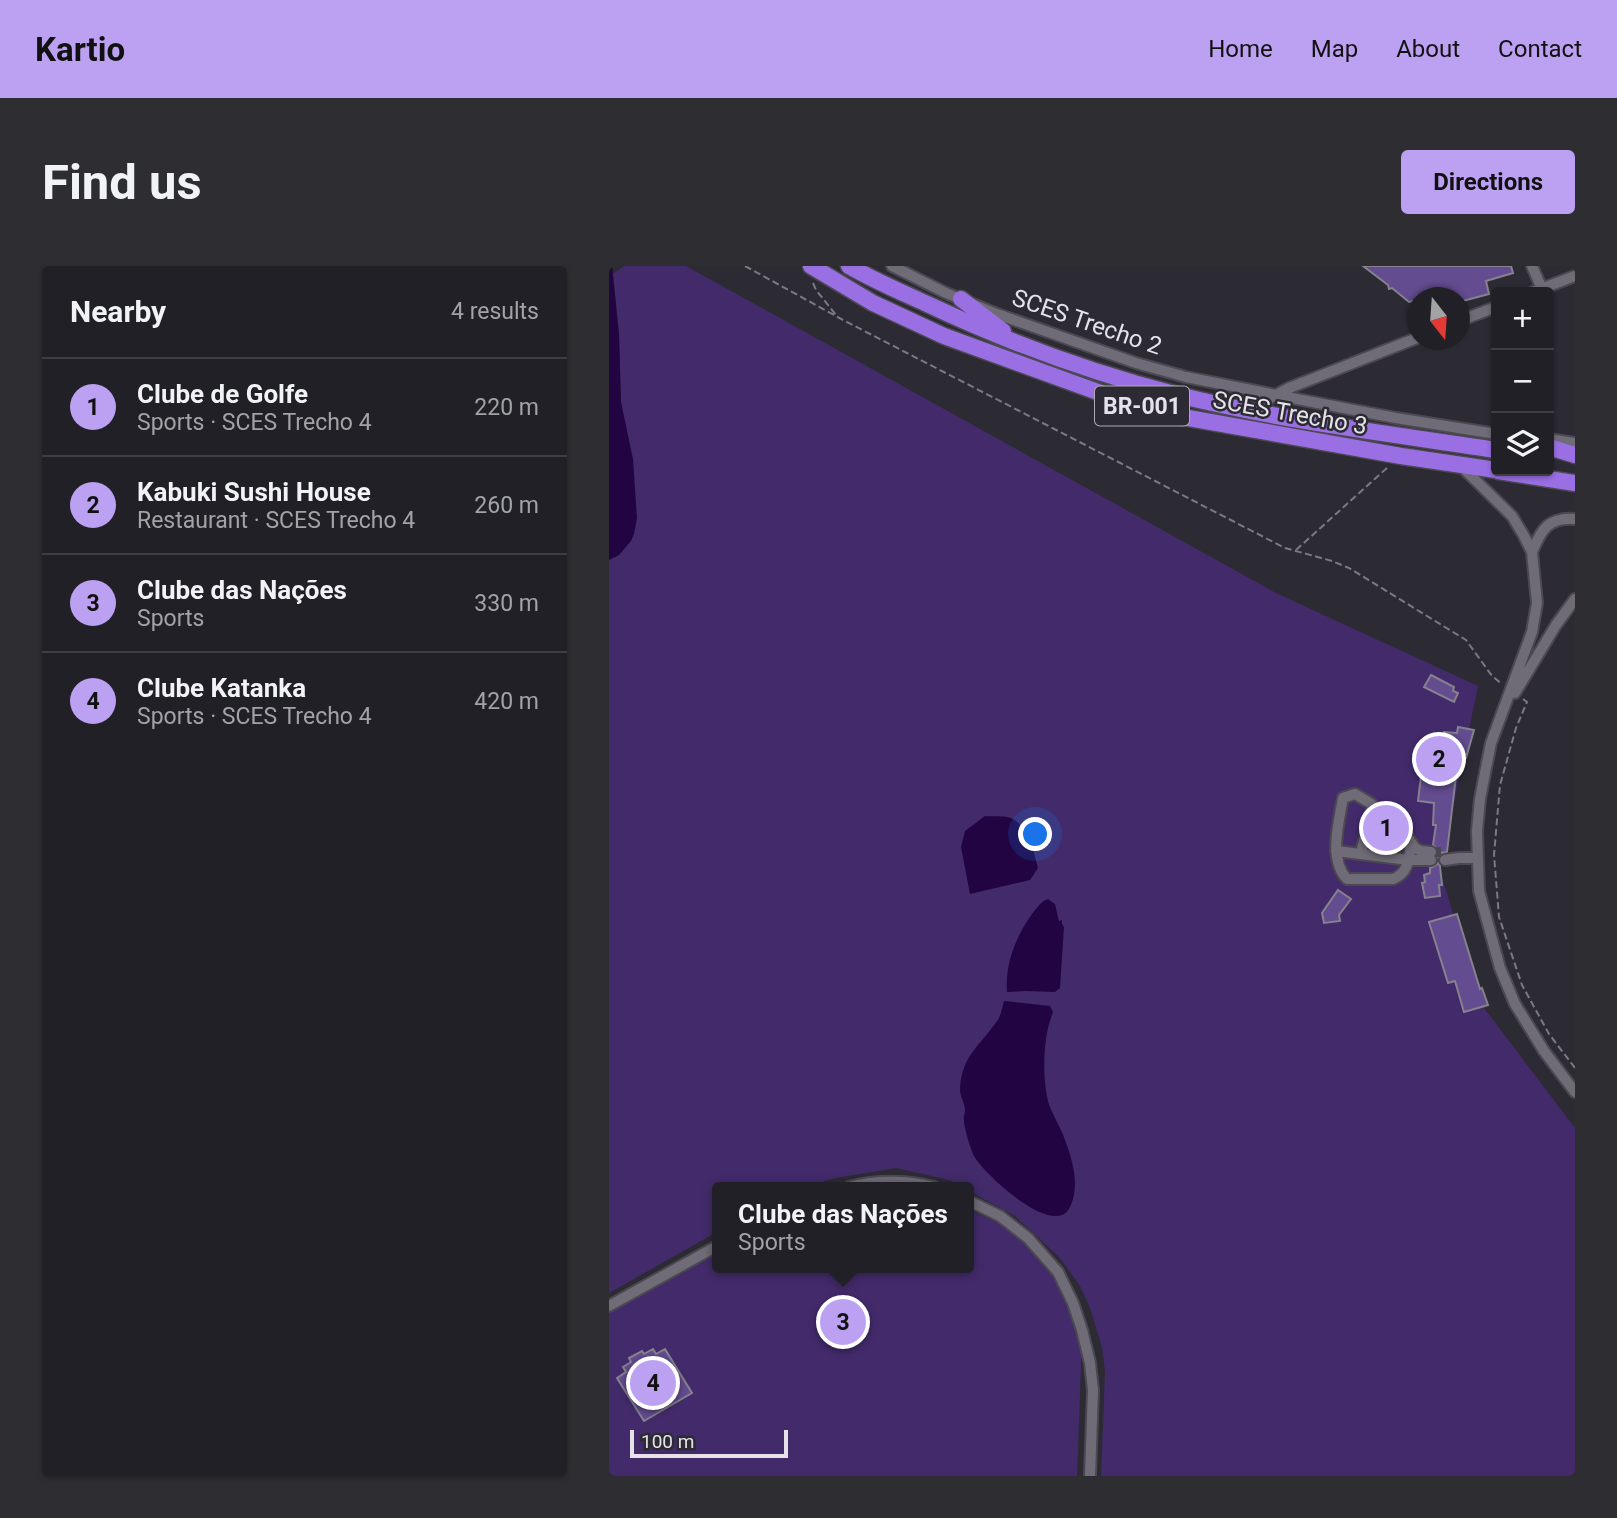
<!DOCTYPE html>
<meta charset="utf-8">
<style>
:root{--surface:#212026;--page:#2d2d32;--text:#f1f3f6;--muted:#a2a3a7;--line:#3e3e43;--accent:#bca0f2}
body{margin:0;font-family:Roboto,sans-serif;background:var(--page);color:var(--text)}
.controls{position:absolute;right:21px;top:21px;display:grid;overflow:hidden;border-radius:7px;box-shadow:0 2px 5px #0004}
.controls button{width:63px;height:63px;display:grid;place-items:center;padding:0;border:0;border-bottom:2px solid var(--line);background:var(--surface);color:var(--text);font:35px sans-serif}
.compass{position:absolute;left:798px;top:21px;width:63px;height:63px;border-radius:50%;background:var(--surface);box-shadow:0 2px 5px #0004;rotate:163deg}
.scale{position:absolute;left:21px;bottom:18px;width:158px;box-sizing:border-box;padding-left:7px;border:4px solid #e5e3e9;border-top:0;font-size:19px;line-height:24px;white-space:nowrap;color:#e5e3e9;-webkit-text-stroke:5px #2c2a33;paint-order:stroke}
.you{position:absolute;left:427px;top:569px;width:24px;height:24px;margin:-18px;border:5px solid #fff;border-radius:50%;background:#1a73e8;box-shadow:0 0 0 10px #1a73e833}
.badge{display:grid;place-items:center;width:46px;height:46px;border-radius:50%;background:var(--accent);color:#111;font-size:23px;font-weight:700}
.pin{position:absolute;translate:-50% -50%;border:4px solid #fff;box-shadow:0 2px 7px #0006}
.popup{position:absolute;left:103px;top:916px;width:262px;height:91px;box-sizing:border-box;display:grid;place-content:center;border-radius:7px;background:var(--surface);filter:drop-shadow(0 2px 5px #0005);font-size:23px;white-space:nowrap;color:var(--muted)}
.popup b{font-size:26px;color:var(--text)}
.popup::after{content:'';position:absolute;left:50%;top:100%;margin-left:-14px;border:14px solid transparent;border-top-color:var(--surface)}
.list{margin:0;padding:0;list-style:none}
h2{display:flex;justify-content:space-between;align-items:center;height:91px;margin:0;padding:0 28px;font-size:30px}
h2 small{font-size:23px;font-weight:400;color:var(--muted)}
.list li{display:grid;grid-template-columns:46px 1fr auto;gap:21px;align-items:center;box-sizing:border-box;height:98px;padding:0 28px;border-top:2px solid var(--line)}
.list b{display:block;font-size:26px;white-space:nowrap}
.list p{margin:0;font-size:23px;white-space:nowrap;color:var(--muted)}
.list em{font-size:23px;font-style:normal;color:var(--muted)}
.icon{flex:none;width:38px;height:38px;fill:none;stroke:currentColor;stroke-width:2;stroke-linecap:round;stroke-linejoin:round}
.map{position:relative;flex:none;width:966px;height:1210px;overflow:hidden;border-radius:7px}
header{display:flex;align-items:center;gap:42px;box-sizing:border-box;height:98px;padding:0 35px;background:var(--accent);color:#111}
header strong{font-size:33px}
nav{display:flex;gap:38px;margin-inline-start:auto;font-size:24px}
.intro{display:flex;align-items:center;justify-content:space-between;box-sizing:border-box;height:168px;padding:0 42px}
h1{margin:0;font-size:49px}
.button{padding:18px 32px;border-radius:7px;background:var(--accent);color:#111;font-size:24px;font-weight:700}
main{display:flex;gap:42px;padding:0 42px}
aside{flex:1;background:var(--surface);border-radius:7px;box-shadow:0 2px 5px #0004}
.map>svg:first-child{display:block}
.green{fill:#432b6b}
.water{fill:#220443}
.building{fill:#634c8f;stroke:#85828d;stroke-width:2}
.lines{fill:none;stroke-linecap:round;stroke-linejoin:round}
.minor-tunnel{stroke:#48464e;stroke-width:10;stroke-dasharray:10 5;stroke-linecap:butt}
.minor-casing{stroke:#4b4851;stroke-width:14}
.highway-casing{stroke:#4b4851;stroke-width:19}
.path{stroke:#7b7981;stroke-width:2;stroke-dasharray:7 3.5;stroke-linecap:butt}
.minor{stroke:#6f6c77;stroke-width:10}
.highway{stroke:#996fe3;stroke-width:16}
.labels{text-anchor:middle;stroke-width:5;stroke-linejoin:round;paint-order:stroke}
.shield{fill:#2c2a33;stroke:#aeacb2;stroke-width:2}
.shield-label{font-size:23px;font-weight:bold;fill:#e5e3e9}
.street-label{font-size:24px;fill:#e5e3e9;stroke:#2c2a33}
</style>
<header>
<strong>Kartio</strong>
<nav><a>Home</a><a>Map</a><a>About</a><a>Contact</a></nav>
</header>
<div class="intro"><h1>Find us</h1><a class="button">Directions</a></div>
<main>
<aside>
<h2>Nearby<small>4 results</small></h2>
<ul class="list">
<li><span class="badge">1</span><div><b>Clube de Golfe</b><p>Sports · SCES Trecho 4</p></div><em>220 m</em></li>
<li><span class="badge">2</span><div><b>Kabuki Sushi House</b><p>Restaurant · SCES Trecho 4</p></div><em>260 m</em></li>
<li><span class="badge">3</span><div><b>Clube das Nações</b><p>Sports</p></div><em>330 m</em></li>
<li><span class="badge">4</span><div><b>Clube Katanka</b><p>Sports · SCES Trecho 4</p></div><em>420 m</em></li>
</ul>
</aside>
<div class="map">
<svg width="966" height="1210" viewBox="0 0 966 1210">
<rect width="100%" height="100%" fill="#2c2a33"/>
<path class="green" d="M 15,0 L 77,0 L 667,327 L 869,420 L 831,605 L 872,738 L 966,862 L 966,1210 L 492,1210 L 496,1106 L 493,1081 L 481,1042 L 471,1020 L 451,992 L 406,950 L 360,925 L 360,921 L 353,921 L 340,914 L 287,902 L 226,912 L 198,921 L 108,921 L 108,966 L 0,1027 L 0,294 L 10,289 L 16,160 L 12,136 L 10,68 L 4,8 Z
M 360,944 L 393,958 L 448,1006 L 473,1073 L 468,1210 L 0,1210 L 0,1040 L 108,987 L 108,1002 L 360,1002 Z"/>
<path class="water" d="M 0,0 L 3,0 L 10,68 L 12,136 L 24,193 L 28,252 L 25,268 L 22,275 L 10,289 L 0,294 Z
M 376,550 C 384,551 397,549 404,553 C 420,562 425,586 429,602 L 421,614 L 361,628 L 352,581 L 356,565 Z
M 439,633 L 446,638 L 450,655 L 453,654 L 453,658 L 455,661 L 451,722 L 446,726 L 417,725 L 398,726 C 396,698 406,672 423,648 C 428,642 431,636 439,633 Z
M 395,735 L 441,740 L 444,746 C 434,770 433,810 439,835 C 443,849 452,861 456,874 C 464,895 471,920 461,941 C 446,974 375,908 365,890 C 362,884 355,862 355,855 C 354,851 356,848 356,844 C 356,837 351,831 351,824 C 352,790 371,780 388,755 C 392,750 393,742 395,735 Z"/>
<path class="building" d="M 754,0 L 902,0 L 904,7 L 877,15 L 880,28 L 850,36 L 850,32 L 828,32 L 827,28 L 817,32 L 808,32 L 808,34 L 800,36 L 783,22 L 780,23 L 779,19 Z
M 822,409 L 845,421 L 844,425 L 849,427 L 845,436 L 815,421 Z
M 849,461 L 865,464 L 857,492 L 854,492 L 854,494 L 849,493 L 838,586 L 832,587 L 829,591 L 829,583 L 824,579 L 827,559 L 824,559 L 825,537 L 809,535 L 815,485 L 833,487 L 835,466 L 848,467 Z
M 829,597 L 831,600 L 833,619 L 830,619 L 831,630 L 816,632 L 813,617 L 816,616 L 815,609 L 821,607 L 821,602 L 826,600 Z
M 729,624 L 742,633 L 730,649 L 731,655 L 715,657 L 713,647 Z
M 848,648 L 871,723 L 873,722 L 879,739 L 855,746 L 846,715 L 839,717 L 820,656 Z
M 44,1083 L 47,1088 L 56,1083 L 83,1127 L 35,1155 L 8,1112 L 17,1106 L 14,1101 L 22,1096 L 20,1092 L 33,1085 L 35,1088 Z"/>
<g class="lines">
<path class="minor-tunnel" d="M 822,586 L 837,586"/>
<defs>
<path id="minor" d="M 283,0 L 337,27 L 388,48 L 527,97 L 577,111 L 667,129 L 787,152 L 887,168
M 923,0 L 933,23
M 924,26 L 966,10
M 850,55 L 887,41
M 639,144 L 680,122 L 808,72
M 940,173 L 966,177
M 851,199 L 903,250 L 915,270 L 923,286 L 928,337 L 923,366 L 882,477 L 877,502 L 871,533 L 868,565 L 870,625 L 891,702 L 906,738 L 935,785 L 966,826
M 923,286 C 932,264 939,251 966,253
M 906,427 L 947,359 L 966,333
M 802,578 C 800,592 800,607 784,613 L 738,613 C 719,594 730,555 734,532 L 746,528 L 761,537 L 792,561 L 806,582 L 812,585 L 822,586
M 727,585 L 800,594 L 822,594
M 752,587 L 764,539
M 836,594 L 850,592 L 868,592
M 240,921 C 268,914 296,914 325,921
M 360,935 L 391,950 L 419,972 L 449,1006 L 464,1037 L 473,1064 L 481,1097 L 484,1124 L 481,1210
M 0,1040 L 108,980"/>
<path id="highway" d="M 202,0 L 264,37 L 335,70 L 511,134 L 568,150 L 792,190 L 887,204
M 240,0 C 264,14 290,25 316,37 C 396,75 483,107 569,129 C 674,155 781,168 887,184
M 352,33 L 394,65
M 940,181 L 966,189
M 889,205 L 966,217"/>
</defs>
<use href="#minor" class="minor-casing"/>
<use href="#highway" class="highway-casing"/>
<path class="path" d="M 136,0 L 234,54 L 676,282 L 723,295 L 740,302 L 857,374 L 883,410 L 893,418
M 204,17 L 207,24 L 227,49
M 687,284 L 779,201
M 914,433 L 918,436 L 907,462 L 891,519 L 885,589 L 890,651 L 913,719 L 940,768 L 966,802"/>
<use href="#minor" class="minor"/>
<use href="#highway" class="highway"/>
</g>
<g class="labels">
<rect class="shield" x="486" y="120.5" width="94" height="39" rx="5"/>
<g class="shield-label">
<text x="533" y="148">BR-001</text>
</g>
<g class="street-label">
<text transform="translate(478 56) rotate(19)" y="8">SCES Trecho 2</text>
<text transform="translate(681 147) rotate(10)" y="8">SCES Trecho 3</text>
</g>
</g>
</svg>
<div class="controls">
<button>+</button>
<button>−</button>
<button><svg class="icon" aria-label="layers" viewBox="0 0 24 24"><path d="M12 4l9 5-9 5-9-5zM3 14l9 5 9-5"/></svg></button>
</div>
<svg class="compass" viewBox="-18 -18 36 36"><path d="M0-13l5 13h-10z" fill="#e53935"/><path d="M0 13l5-13h-10z" fill="#a2a3a7"/></svg>
<div class="scale">100 m</div>
<div class="you"></div>
<div class="pin badge" style="left:777px;top:562px">1</div>
<div class="pin badge" style="left:830px;top:493px">2</div>
<div class="pin badge" style="left:234px;top:1056px">3</div>
<div class="popup"><b>Clube das Nações</b>Sports</div>
<div class="pin badge" style="left:44px;top:1117px">4</div>
</div>
</main>
